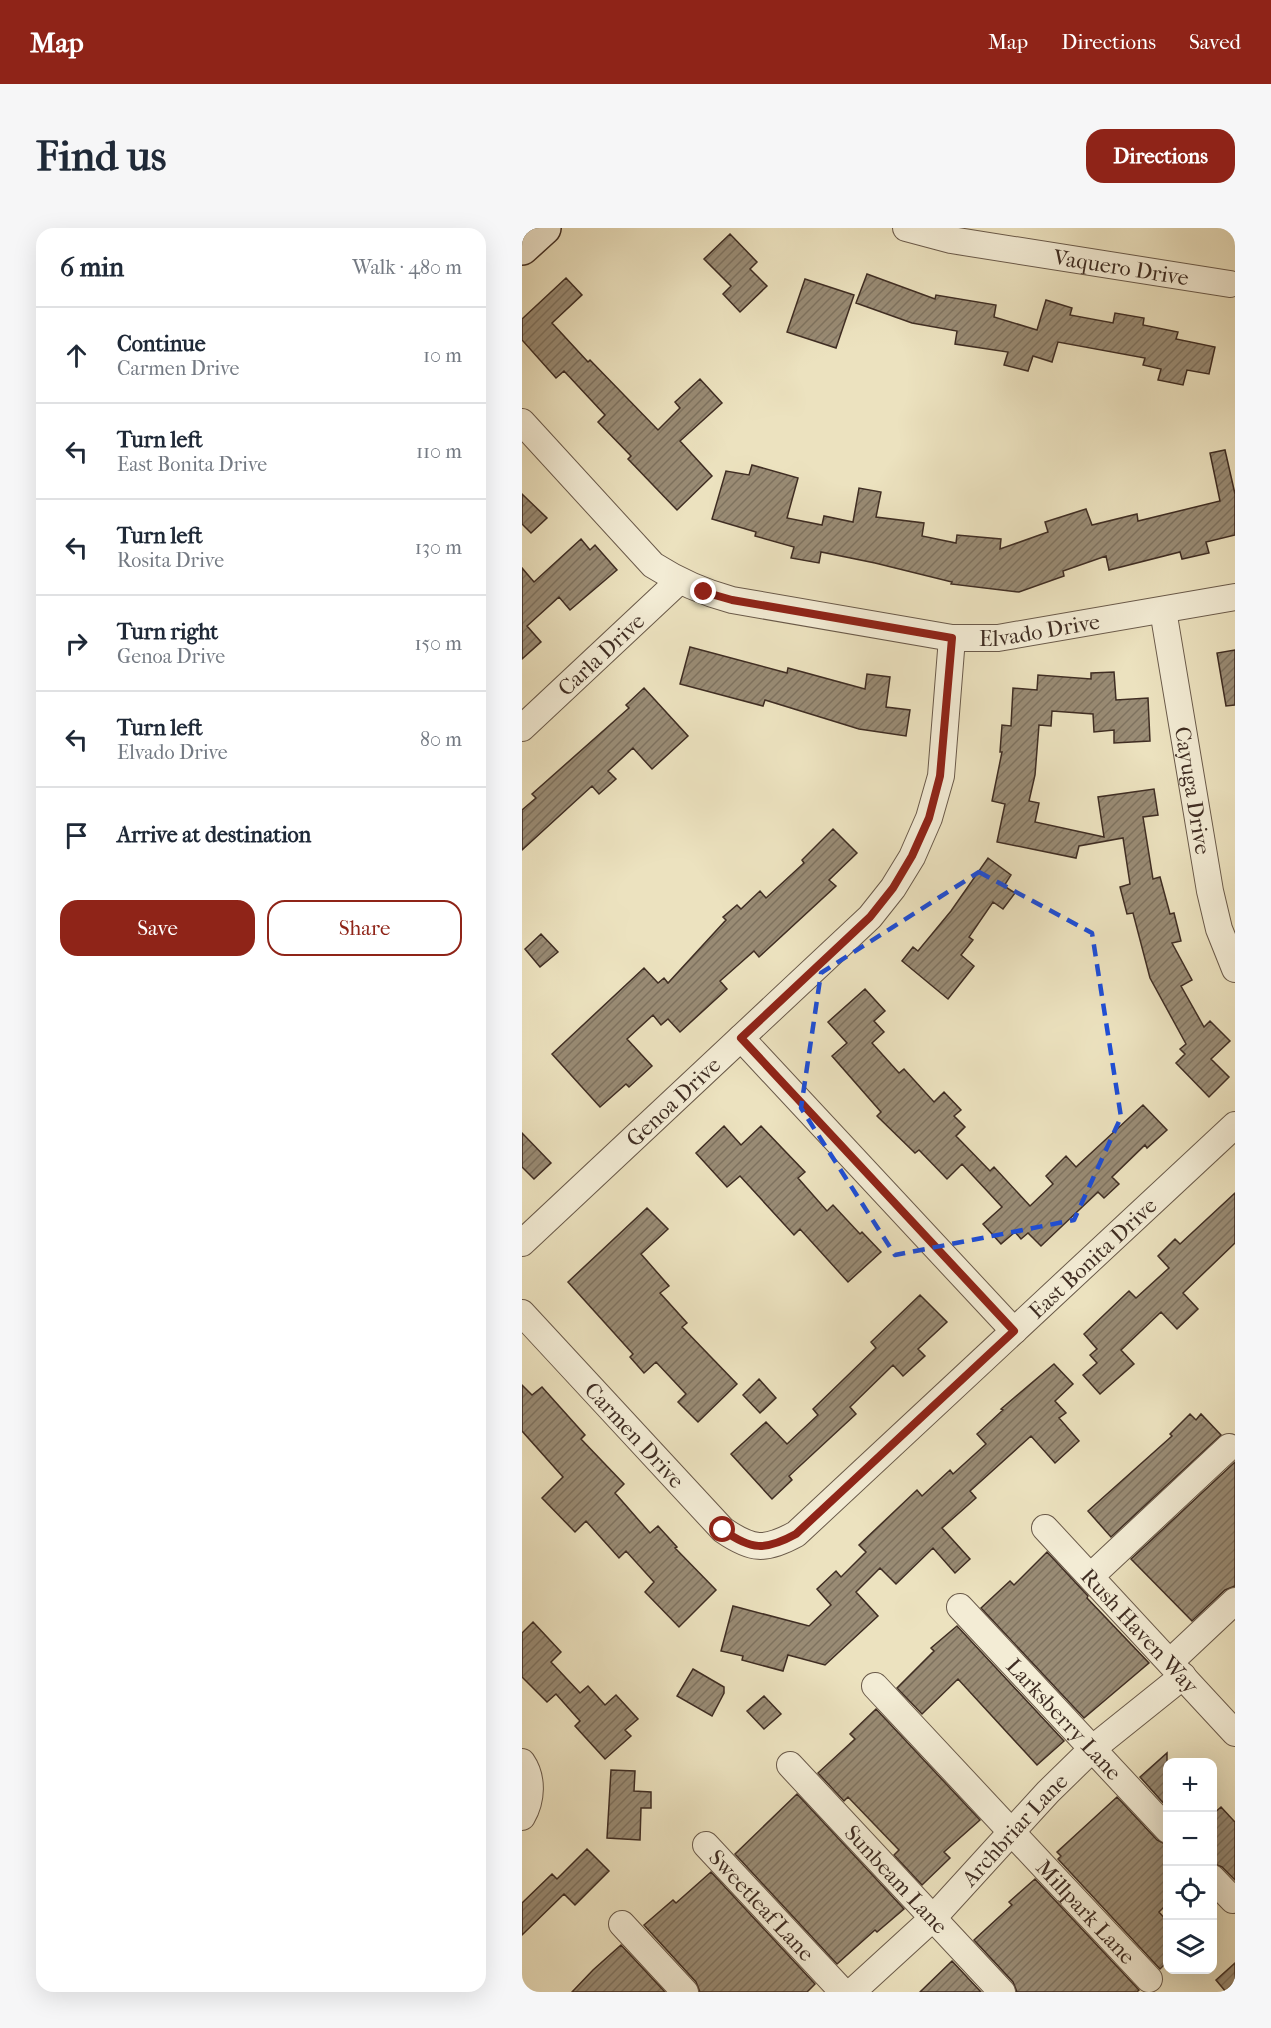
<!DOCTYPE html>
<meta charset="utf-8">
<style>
:root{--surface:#fff;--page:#f6f6f7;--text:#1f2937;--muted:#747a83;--line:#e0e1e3;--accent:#8f2418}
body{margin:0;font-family:"IM FELL French Canon",serif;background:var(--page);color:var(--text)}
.controls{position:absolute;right:18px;bottom:18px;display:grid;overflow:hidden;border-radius:12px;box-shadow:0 6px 24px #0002}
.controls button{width:54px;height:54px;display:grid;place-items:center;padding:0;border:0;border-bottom:2px solid var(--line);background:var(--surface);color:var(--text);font:30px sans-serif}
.stop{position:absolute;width:18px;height:18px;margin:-14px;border:4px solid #8f2418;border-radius:50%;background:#fff}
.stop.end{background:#8f2418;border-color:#fff;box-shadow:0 2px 6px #0008}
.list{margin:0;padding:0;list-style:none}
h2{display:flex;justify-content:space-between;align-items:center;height:78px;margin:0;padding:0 24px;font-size:26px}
h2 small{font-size:20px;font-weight:400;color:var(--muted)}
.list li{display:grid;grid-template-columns:39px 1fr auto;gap:18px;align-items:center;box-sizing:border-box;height:96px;padding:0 24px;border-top:2px solid var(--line)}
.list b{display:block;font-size:22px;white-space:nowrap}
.list p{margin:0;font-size:20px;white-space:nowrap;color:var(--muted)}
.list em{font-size:20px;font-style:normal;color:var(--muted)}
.actions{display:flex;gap:12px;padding:18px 24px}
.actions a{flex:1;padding:14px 0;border:2px solid var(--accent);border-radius:18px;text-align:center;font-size:21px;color:var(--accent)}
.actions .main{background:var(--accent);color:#fff}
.icon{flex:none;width:33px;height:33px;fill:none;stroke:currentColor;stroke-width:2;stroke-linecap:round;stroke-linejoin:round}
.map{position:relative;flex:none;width:713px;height:1764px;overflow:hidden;border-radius:18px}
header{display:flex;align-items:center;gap:36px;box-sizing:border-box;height:84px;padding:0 30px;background:var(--accent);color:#fff}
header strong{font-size:28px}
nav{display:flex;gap:33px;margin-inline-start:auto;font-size:21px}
.intro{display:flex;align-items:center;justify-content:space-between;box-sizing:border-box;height:144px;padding:0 36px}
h1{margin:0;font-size:42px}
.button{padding:15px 27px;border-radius:18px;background:var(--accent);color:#fff;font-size:21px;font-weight:700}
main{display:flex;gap:36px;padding:0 36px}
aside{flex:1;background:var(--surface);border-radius:18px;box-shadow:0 6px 24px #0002}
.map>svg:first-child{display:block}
.building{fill:url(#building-hatch);stroke:#3f2d23;stroke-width:1.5}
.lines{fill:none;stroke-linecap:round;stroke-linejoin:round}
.street-casing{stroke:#6a5a4a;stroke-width:28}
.secondary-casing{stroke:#3f2d23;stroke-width:36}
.street{stroke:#f3ecd5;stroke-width:26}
.secondary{stroke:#f3ecd5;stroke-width:33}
.route{stroke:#8f2418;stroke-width:8}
.marked{fill:none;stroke:#1d4ed8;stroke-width:4.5;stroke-dasharray:12 8;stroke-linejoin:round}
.labels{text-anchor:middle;stroke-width:6;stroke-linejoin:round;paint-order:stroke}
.street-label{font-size:22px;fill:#3f2d23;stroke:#f3ecd5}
</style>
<header>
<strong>Map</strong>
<nav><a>Map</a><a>Directions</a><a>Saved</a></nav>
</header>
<div class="intro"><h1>Find us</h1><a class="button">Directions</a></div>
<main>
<aside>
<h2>6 min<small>Walk · 480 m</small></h2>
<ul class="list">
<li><svg class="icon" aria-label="ahead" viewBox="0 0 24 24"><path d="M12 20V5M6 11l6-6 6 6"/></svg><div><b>Continue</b><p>Carmen Drive</p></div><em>10 m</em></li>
<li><svg class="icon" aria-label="left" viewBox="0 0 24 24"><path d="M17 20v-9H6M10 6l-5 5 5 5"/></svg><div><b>Turn left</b><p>East Bonita Drive</p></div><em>110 m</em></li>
<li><svg class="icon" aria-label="left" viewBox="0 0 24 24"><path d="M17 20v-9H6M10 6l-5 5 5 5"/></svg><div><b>Turn left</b><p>Rosita Drive</p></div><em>130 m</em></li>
<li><svg class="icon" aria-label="right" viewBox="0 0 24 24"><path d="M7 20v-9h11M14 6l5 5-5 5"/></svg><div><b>Turn right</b><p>Genoa Drive</p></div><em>150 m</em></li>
<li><svg class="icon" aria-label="left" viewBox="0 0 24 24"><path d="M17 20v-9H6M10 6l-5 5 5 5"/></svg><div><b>Turn left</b><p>Elvado Drive</p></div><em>80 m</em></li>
<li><svg class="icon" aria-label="arrive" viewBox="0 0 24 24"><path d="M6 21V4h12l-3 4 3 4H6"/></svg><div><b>Arrive at destination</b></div></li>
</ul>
<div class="actions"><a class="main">Save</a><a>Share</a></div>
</aside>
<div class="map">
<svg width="713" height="1764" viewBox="0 0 713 1764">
<defs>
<pattern id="building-hatch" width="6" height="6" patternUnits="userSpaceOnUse" patternTransform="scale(1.5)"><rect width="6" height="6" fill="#998b74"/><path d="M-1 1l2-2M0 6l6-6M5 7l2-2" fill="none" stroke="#7e725f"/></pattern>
</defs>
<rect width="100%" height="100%" fill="#ece2bf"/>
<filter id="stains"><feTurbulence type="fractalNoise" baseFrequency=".00333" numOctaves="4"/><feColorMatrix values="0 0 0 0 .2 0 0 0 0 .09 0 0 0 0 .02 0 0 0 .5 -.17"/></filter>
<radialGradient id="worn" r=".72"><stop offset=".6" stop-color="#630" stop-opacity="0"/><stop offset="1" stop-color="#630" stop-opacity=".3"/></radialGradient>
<path class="building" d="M 208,6 L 235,34 L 228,41 L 245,58 L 218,84 L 201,66 L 209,58 L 182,31 Z
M 345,46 L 413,71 L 414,67 L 474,77 L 472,89 L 515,102 L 524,72 L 550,80 L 548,87 L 591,95 L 593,85 L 622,90 L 621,97 L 656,104 L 654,111 L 693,119 L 687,146 L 665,142 L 661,157 L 636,152 L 639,141 L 621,137 L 623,130 L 536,114 L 530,134 L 511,128 L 506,143 L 482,137 L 486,124 L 433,116 L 435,103 L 390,95 L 334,75 Z
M 44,50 L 60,67 L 30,95 L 66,134 L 68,132 L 136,202 L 158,180 L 153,174 L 178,151 L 200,175 L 158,213 L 190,248 L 155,282 L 106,231 L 109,228 L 76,194 L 83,187 L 42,143 L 34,150 L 0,112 L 0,91 Z
M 283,51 L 332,67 L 314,120 L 265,104 Z
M 703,222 L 713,266 L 713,307 L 684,314 L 687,325 L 660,331 L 658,324 L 587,342 L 584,328 L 541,343 L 542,348 L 497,364 L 429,356 L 430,354 L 353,335 L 299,324 L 297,335 L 269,330 L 272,319 L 233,308 L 234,304 L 190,291 L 204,243 L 227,247 L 230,237 L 276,250 L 265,290 L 300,297 L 302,288 L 331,294 L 337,260 L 359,264 L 354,289 L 402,295 L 400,308 L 434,315 L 435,307 L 479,311 L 478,321 L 526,304 L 523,294 L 564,281 L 570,297 L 615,286 L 616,293 L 698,273 L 688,225 Z
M 0,266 L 25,290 L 9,305 L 0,296 Z
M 59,311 L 68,322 L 73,317 L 95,342 L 48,382 L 37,369 L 5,398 L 19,414 L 0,431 L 0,340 L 12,354 Z
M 168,419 L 265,445 L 266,440 L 343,461 L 345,446 L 368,449 L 364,479 L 388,482 L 384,508 L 337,501 L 243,472 L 241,478 L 158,456 Z
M 713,422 L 713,477 L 704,478 L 695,425 Z
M 592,444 L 594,472 L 626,470 L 628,513 L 592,515 L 592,502 L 572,504 L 571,486 L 530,483 L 529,498 L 517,497 L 513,547 L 507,573 L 517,575 L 513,594 L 582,609 L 576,569 L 632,561 L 636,587 L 621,589 L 631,651 L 638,649 L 648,686 L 652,685 L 659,713 L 650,715 L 670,752 L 659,758 L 682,799 L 688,793 L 708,813 L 689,831 L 707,849 L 687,869 L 654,835 L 663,826 L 658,821 L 664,816 L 628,750 L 611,685 L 605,686 L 598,659 L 608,656 L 601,610 L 557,618 L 554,630 L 475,614 L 483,576 L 470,573 L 480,524 L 478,524 L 480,497 L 489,498 L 491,460 L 515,462 L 516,447 L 569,451 L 569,445 Z
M 122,460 L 166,508 L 130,541 L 111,520 L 86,543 L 94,551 L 77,566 L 70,558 L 0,622 L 0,582 L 14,570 L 10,566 L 107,480 L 104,477 Z
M 311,601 L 335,625 L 307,652 L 314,658 L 237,729 L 232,723 L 198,753 L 205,761 L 158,804 L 146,791 L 139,797 L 131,787 L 105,811 L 130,838 L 107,859 L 104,856 L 78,879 L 30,826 L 122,740 L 136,755 L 142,750 L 146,755 L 204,692 L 201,689 L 215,677 L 219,681 L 238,663 L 244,670 L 282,635 L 280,632 Z
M 466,630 L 489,647 L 482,658 L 493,665 L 481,681 L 471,674 L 447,709 L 451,712 L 439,727 L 452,738 L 426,771 L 380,733 L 391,719 L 396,723 L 429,683 Z
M 19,706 L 36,724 L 18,739 L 3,721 Z
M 343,761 L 363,783 L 352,793 L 362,804 L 350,815 L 377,845 L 382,841 L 412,874 L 422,864 L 439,882 L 432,888 L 443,899 L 434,908 L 468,943 L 472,939 L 508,978 L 531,956 L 524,948 L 544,928 L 554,939 L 621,877 L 645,902 L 625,920 L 623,917 L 590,949 L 597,956 L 582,970 L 576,964 L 519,1018 L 506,1005 L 499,1011 L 493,1004 L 479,1016 L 461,996 L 480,979 L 440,936 L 425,951 L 397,922 L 393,925 L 355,888 L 359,884 L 310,828 L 325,815 L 306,794 Z
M 202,898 L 219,917 L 239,898 L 283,944 L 276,950 L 305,983 L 311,977 L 338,1006 L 340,1004 L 359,1024 L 326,1054 L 278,1001 L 272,1007 L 218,948 L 205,959 L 174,925 Z
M 0,905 L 29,935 L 12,951 L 0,939 Z
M 713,965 L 713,1015 L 661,1065 L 676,1081 L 655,1101 L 639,1084 L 599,1122 L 612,1136 L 578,1166 L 561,1147 L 575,1135 L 568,1127 L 575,1121 L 562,1106 L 607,1063 L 614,1070 L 647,1040 L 636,1028 L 653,1011 L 658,1016 Z
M 125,980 L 146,1001 L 119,1026 L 147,1058 L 138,1065 L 165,1095 L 160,1099 L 215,1156 L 176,1194 L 156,1174 L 164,1166 L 134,1134 L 122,1145 L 108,1129 L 111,1126 L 46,1054 Z
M 398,1067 L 425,1094 L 396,1121 L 403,1128 L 381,1148 L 371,1137 L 328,1179 L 334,1186 L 267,1248 L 270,1252 L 250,1271 L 209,1226 L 244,1194 L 265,1216 L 296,1187 L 291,1181 L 354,1120 L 349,1114 Z
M 532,1136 L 551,1156 L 533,1173 L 544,1185 L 537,1190 L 557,1213 L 533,1235 L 509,1208 L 448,1263 L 454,1270 L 420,1300 L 448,1331 L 433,1345 L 411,1320 L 374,1356 L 358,1340 L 334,1364 L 356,1388 L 303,1437 L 266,1427 L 261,1443 L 220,1432 L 221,1428 L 199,1423 L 211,1378 L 287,1398 L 309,1377 L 295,1361 L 314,1343 L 319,1349 L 344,1324 L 337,1317 L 395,1262 L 400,1268 L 428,1242 L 431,1246 L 464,1216 L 455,1206 L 481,1182 L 479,1181 Z
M 237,1151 L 254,1170 L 238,1185 L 221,1167 Z
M 0,1157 L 10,1167 L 20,1159 L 63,1207 L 59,1211 L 102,1256 L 93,1265 L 128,1305 L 136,1298 L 155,1319 L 153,1320 L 194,1362 L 157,1399 L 123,1364 L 132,1354 L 104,1323 L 97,1330 L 64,1293 L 53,1304 L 20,1270 L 41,1249 L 0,1203 Z
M 668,1186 L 674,1192 L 679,1186 L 699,1207 L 589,1309 L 566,1283 L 650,1208 L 648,1206 Z
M 713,1234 L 713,1358 L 703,1362 L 670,1393 L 609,1331 Z
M 525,1324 L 566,1368 L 565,1370 L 627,1435 L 562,1490 L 459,1380 L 488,1353 L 492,1357 Z
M 11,1394 L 39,1424 L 29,1434 L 58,1465 L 66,1458 L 83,1477 L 94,1467 L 116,1491 L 103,1502 L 109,1508 L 83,1531 L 53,1498 L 58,1493 L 34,1466 L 25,1474 L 0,1449 L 0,1405 Z
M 435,1398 L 542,1513 L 515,1537 L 436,1451 L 400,1486 L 375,1460 L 412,1423 L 409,1420 Z
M 171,1441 L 202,1459 L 202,1465 L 190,1488 L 155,1468 Z
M 242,1468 L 259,1486 L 242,1501 L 225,1483 Z
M 354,1481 L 458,1592 L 422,1624 L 428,1630 L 400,1657 L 372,1627 L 377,1622 L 326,1569 L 322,1573 L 296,1545 L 333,1511 L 328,1506 Z
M 645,1525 L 645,1579 L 618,1549 Z
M 89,1542 L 113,1543 L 112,1563 L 129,1564 L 129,1580 L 119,1580 L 118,1612 L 85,1610 Z
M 275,1566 L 382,1681 L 355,1704 L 353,1702 L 315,1736 L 213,1626 Z
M 595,1569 L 635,1612 L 645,1617 L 645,1676 L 637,1684 L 645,1693 L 645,1734 L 638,1741 L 536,1631 L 539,1628 L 535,1624 Z
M 699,1579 L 713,1594 L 713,1652 L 700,1639 L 690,1635 L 690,1587 Z
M 65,1621 L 87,1643 L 53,1677 L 42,1666 L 0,1707 L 0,1675 L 30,1646 L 35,1651 Z
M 189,1644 L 293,1756 L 285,1764 L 178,1764 L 174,1754 L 122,1697 L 151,1672 L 154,1675 Z
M 513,1651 L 617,1762 L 615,1764 L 495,1764 L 491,1754 L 452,1712 L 490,1677 L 487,1674 Z
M 99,1717 L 143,1764 L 50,1764 L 71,1742 Z
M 430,1733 L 459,1764 L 398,1764 Z
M 713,1735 L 713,1764 L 704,1764 L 694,1752 Z"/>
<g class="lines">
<defs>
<g id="street">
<path id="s1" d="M 384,0 L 429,12 L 708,56"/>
<path id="s2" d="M 0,194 L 131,337 C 156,353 180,364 210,372 L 430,410 L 476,410 L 713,369"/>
<path id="s3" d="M 641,382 L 688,663 L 697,701 L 713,741"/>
<path id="s4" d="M 0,500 L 157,353"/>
<path d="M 219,810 L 492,1103"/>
<path id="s5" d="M 0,1015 L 348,689 L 371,660 L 390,629 L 407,590 L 419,548 L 430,410"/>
<path id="s6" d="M 0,1085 L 201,1302 C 230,1322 243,1323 274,1306 L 713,897"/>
<path id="s7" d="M 523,1300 L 713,1505"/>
<path d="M 569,1348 L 707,1219"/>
<path id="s8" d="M 438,1379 L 646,1602"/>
<path d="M 648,1434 L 713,1373"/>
<path id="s9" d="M 353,1458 L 627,1751"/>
<path d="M 0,1534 C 11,1550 10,1572 0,1589"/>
<path id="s10" d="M 268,1537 L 480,1764"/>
<path id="s11" d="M 184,1617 L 321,1764"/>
<path d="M 690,1650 L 711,1672"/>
<path d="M 100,1696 L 163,1764"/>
<path id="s12" d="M 330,1764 L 411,1690 L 526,1564 L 570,1521 L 661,1448"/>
</g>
<path id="secondary" d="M 0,20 L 22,0"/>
</defs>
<use href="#street" class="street-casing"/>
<use href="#secondary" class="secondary-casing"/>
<use href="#street" class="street"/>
<use href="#secondary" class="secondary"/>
</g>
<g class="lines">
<path class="route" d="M 182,364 L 210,372 L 430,410 L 418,548 L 407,590 L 390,628 L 371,660 L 348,689 L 219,810 L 492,1103 L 274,1306 C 243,1323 229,1322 201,1302"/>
</g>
<path class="marked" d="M 457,644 L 570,705 L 599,889 L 552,992 L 373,1027 L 279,880 L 299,745 Z"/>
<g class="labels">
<g class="street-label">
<text dy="8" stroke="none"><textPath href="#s1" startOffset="219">Vaquero Drive</textPath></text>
<text dy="8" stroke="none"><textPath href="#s2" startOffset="592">Elvado Drive</textPath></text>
<text dy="8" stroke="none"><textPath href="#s4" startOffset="108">Carla Drive</textPath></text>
<text dy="8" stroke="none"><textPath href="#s3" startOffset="183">Cayuga Drive</textPath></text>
<text dy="8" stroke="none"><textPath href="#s5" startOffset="207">Genoa Drive</textPath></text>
<text dy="8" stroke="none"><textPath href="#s6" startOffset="780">East Bonita Drive</textPath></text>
<text dy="8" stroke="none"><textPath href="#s6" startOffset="166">Carmen Drive</textPath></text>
<text dy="8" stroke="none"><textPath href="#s7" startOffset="140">Rush Haven Way</textPath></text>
<text dy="8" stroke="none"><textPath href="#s8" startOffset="153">Larksberry Lane</textPath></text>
<text dy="8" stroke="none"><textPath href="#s12" startOffset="230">Archbriar Lane</textPath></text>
<text dy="8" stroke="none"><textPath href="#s10" startOffset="156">Sunbeam Lane</textPath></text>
<text dy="8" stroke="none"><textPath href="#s11" startOffset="82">Sweetleaf Lane</textPath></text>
<text dy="8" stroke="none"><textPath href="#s9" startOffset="309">Millpark Lane</textPath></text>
</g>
</g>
<rect width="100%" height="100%" filter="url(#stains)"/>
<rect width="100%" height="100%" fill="url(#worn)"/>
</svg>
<div class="controls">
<button>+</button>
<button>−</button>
<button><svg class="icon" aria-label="locate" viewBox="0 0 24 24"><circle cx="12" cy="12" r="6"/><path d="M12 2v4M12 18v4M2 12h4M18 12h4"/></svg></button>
<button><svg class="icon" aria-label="layers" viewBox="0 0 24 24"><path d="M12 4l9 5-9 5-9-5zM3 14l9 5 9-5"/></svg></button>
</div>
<div class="stop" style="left:201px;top:1302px"></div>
<div class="stop end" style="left:182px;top:364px"></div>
</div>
</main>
